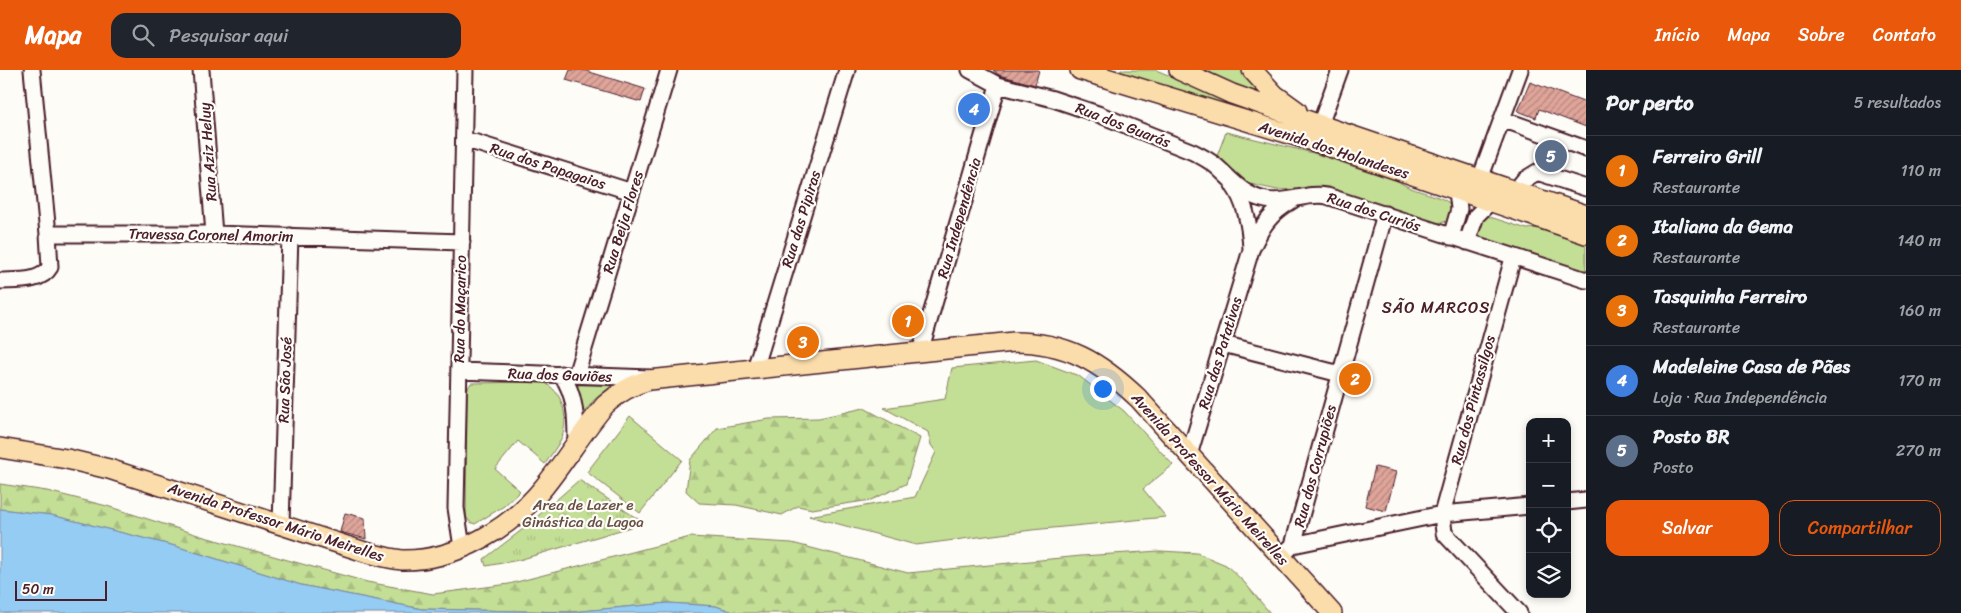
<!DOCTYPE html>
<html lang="pt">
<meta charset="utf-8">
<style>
:root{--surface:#171b24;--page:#20242c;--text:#f1f3f6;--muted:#9ea1a6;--line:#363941;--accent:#ea580c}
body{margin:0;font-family:Sriracha,sans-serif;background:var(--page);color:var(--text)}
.controls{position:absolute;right:15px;bottom:15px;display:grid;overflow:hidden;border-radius:10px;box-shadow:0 2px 8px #0003}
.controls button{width:45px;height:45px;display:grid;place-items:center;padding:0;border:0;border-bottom:1px solid var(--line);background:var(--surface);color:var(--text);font:25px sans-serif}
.scale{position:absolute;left:15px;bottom:12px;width:92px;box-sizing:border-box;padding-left:5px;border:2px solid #4a1f2b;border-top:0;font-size:14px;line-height:18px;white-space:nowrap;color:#4a1f2b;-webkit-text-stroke:4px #fdfcf7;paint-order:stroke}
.you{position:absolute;left:1102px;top:318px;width:18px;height:18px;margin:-12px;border:4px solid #fff;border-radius:50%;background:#1a73e8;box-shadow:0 0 0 8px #1a73e833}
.badge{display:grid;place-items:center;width:32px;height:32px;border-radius:50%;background:var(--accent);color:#fff;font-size:16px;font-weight:700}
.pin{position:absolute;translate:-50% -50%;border:2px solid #fff;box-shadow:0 1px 5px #0006}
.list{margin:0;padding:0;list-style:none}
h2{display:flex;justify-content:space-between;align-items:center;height:65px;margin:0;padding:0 20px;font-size:21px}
h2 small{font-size:16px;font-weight:400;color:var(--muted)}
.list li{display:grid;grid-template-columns:32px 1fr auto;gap:15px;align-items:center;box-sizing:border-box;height:70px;padding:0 20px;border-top:1px solid var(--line)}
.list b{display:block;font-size:19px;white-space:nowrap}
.list p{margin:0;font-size:16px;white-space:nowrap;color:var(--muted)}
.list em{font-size:16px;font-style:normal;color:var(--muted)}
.actions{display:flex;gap:10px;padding:15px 20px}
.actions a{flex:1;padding:11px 0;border:1px solid var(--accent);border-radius:15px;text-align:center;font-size:18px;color:var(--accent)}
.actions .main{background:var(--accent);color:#fff}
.icon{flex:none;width:28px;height:28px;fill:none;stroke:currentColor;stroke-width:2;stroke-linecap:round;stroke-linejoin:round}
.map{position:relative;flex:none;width:1586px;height:543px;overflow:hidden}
header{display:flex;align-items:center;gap:30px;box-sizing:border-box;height:70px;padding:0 25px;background:var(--accent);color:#fff}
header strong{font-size:24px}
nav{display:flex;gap:28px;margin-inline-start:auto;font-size:18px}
.search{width:350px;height:45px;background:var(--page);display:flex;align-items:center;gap:12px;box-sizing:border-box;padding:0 18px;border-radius:15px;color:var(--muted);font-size:19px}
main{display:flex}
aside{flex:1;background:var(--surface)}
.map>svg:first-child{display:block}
.grass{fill:#c3de95;stroke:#867e60}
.forest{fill:url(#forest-firs);stroke:#867e60}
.park{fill:url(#park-tufts);stroke:#867e60}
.water{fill:#95ccf4;stroke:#7787a4}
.building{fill:url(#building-hatch);stroke:#4a1f2b}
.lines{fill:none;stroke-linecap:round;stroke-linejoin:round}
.minor-casing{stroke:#4a1f2b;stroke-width:19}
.major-casing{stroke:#4a1f2b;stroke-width:22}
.minor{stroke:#fdfcf7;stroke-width:15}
.major{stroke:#fbddab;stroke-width:19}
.labels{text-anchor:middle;stroke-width:4.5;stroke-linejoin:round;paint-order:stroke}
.street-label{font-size:15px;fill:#4a1f2b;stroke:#fdfcf7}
.park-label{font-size:15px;fill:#684f46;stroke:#fdfcf7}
.neighbourhood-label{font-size:16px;letter-spacing:1px;fill:#4a1f2b;stroke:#fdfcf7}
</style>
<header>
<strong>Mapa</strong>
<div class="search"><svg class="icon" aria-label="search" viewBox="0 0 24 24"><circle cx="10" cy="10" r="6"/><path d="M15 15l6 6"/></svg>Pesquisar aqui</div>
<nav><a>Início</a><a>Mapa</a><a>Sobre</a><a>Contato</a></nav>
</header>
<main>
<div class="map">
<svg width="1586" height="543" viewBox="0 0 1586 543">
<defs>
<pattern id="forest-firs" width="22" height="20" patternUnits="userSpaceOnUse" patternTransform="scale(1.25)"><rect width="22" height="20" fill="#c3de95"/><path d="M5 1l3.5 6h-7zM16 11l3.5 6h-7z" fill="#a9be81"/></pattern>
<pattern id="park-tufts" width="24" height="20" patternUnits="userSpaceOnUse" patternTransform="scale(1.25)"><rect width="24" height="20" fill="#c3de95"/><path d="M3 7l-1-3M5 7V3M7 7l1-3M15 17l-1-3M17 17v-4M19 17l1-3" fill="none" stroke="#a9be81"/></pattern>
<pattern id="building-hatch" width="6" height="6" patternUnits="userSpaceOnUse" patternTransform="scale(1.25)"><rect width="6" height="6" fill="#dfa59a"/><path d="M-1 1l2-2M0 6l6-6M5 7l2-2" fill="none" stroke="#b7867e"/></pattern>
</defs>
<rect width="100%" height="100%" fill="#fdfcf7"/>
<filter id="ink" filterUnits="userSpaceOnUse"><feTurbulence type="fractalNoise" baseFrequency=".02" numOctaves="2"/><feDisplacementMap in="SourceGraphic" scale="10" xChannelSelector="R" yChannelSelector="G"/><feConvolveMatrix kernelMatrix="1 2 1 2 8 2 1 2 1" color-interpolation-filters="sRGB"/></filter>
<g filter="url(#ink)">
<path class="grass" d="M 1106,0 L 1156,0 L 1236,33 L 1385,87 Z
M 1205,0 L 1245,0 L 1255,13 L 1258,21 L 1253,22 Z
M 1226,62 L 1313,83 L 1398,111 C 1413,123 1444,124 1453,137 L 1450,149 L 1445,152 L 1431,153 L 1321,118 L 1277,120 L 1254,115 L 1242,111 L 1217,86 Z
M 1484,145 L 1527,159 L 1536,158 L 1586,174 L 1586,203 L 1477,168 L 1474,152 Z
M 1036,290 L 1079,306 L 1124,341 L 1173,395 L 1143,419 L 1166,447 L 1032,460 L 916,475 L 809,446 L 915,427 L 936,382 L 931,375 L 928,362 L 884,338 L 945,329 L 952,298 Z
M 543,312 C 563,321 569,347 562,367 C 558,376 550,386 545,394 L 518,371 L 495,399 L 520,421 L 504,436 L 475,454 L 470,452 L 466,447 L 467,320 L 471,313 Z
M 573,315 L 610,315 L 610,317 L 594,330 L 583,344 Z
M 630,346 L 682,390 L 640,443 L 587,402 Z"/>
<path class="forest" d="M 864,338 L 920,368 L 906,414 L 871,430 L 812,439 L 798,436 L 782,445 L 736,435 L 699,433 L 686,421 L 690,390 L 717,358 L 769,349 L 819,348 Z
M 0,414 L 47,421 L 107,436 L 201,466 L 367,512 L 433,524 L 509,514 L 690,467 L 792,473 L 908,503 L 1081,486 L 1160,481 L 1197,483 L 1226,495 L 1244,512 L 1270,543 L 736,543 L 716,536 L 668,533 L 571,542 L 422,539 L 301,515 L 175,476 L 51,445 L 0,439 Z"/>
<path class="park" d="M 579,410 L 644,453 L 519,490 L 486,496 L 484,489 L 523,459 Z"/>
<path class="water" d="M 0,439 L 51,445 L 175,476 L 301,515 L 422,539 L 571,542 L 668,533 L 716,536 L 736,543 L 0,543 Z"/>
<path class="building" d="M 570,0 L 583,0 L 645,19 L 641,32 L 566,10 Z
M 993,0 L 1039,0 L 1035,15 L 999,5 Z
M 1530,12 L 1586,33 L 1586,57 L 1539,39 L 1536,48 L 1518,41 Z
M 1375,397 L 1396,402 L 1386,441 L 1365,436 Z
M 345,443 L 365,448 L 366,469 L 340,462 Z"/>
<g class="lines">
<defs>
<path id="minor" d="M 201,0 L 214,164
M 970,0 L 998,15 L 1053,29 L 1098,44 L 1193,82 C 1201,86 1209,90 1216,96 C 1232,110 1244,126 1266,130 C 1287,134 1307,122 1327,126 L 1586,210
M 1502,49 L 1586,79
M 1320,55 L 1340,0
M 464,69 L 632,122
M 1480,109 L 1520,0
M 1233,115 C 1246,133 1250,157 1251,179
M 1515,121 L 1524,110 L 1537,102 L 1586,118
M 48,164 L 214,164 L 462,172
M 1451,167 L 1459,139 L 1457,121
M 1467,172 L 1476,146 L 1490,132
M 1513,188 L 1442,444 L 1444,463 L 1519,543
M 0,211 C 15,210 41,213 50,197 L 48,164 L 32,0
M 1223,274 L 1340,304
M 920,282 L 998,15
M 755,299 L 847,0
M 459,301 L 650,308
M 561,304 C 576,325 576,348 576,373
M 576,305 L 669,0
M 1189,385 L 1251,180 C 1262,156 1269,144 1293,130
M 1567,432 L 1586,430
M 281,454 L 290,166
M 1293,475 L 1385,144
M 462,477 L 456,438 L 465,0
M 1287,481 L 1293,475 L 1442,444 L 1530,436"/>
<path id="major" d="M 1080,0 L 1322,74 L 1586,164
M 1179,0 L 1232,24 L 1320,55 L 1586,145
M 1252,0 L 1275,25 L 1297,41
M 0,378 L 67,389 L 109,399 L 365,482 C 377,485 390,489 402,490 C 456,491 511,458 544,417 C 565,391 583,361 605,335 C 619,323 631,315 649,310 L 1014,272 C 1067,272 1100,292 1138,328 L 1332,543"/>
</defs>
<use href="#minor" class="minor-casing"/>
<use href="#major" class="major-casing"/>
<use href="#minor" class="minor"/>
<use href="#major" class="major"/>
</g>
</g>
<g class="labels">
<g class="street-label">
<text transform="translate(1123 55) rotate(21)" y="5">Rua dos Guarás</text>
<text transform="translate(1334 80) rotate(18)" y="5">Avenida dos Holandeses</text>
<text transform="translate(208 82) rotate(-94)" y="5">Rua Aziz Heluy</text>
<text transform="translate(548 96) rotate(18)" y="5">Rua dos Papagaios</text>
<text transform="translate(1374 142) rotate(18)" y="5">Rua dos Curiós</text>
<text transform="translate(959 148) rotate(-74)" y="5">Rua Independência</text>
<text transform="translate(801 149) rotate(-73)" y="5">Rua das Pipiras</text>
<text transform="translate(623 152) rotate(-73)" y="5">Rua Beija Flores</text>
<text transform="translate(211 165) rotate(1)" y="5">Travessa Coronel Amorim</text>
<text transform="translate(460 239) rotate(-89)" y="5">Rua do Maçarico</text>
<text transform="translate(1220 283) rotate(-73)" y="5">Rua das Patativas</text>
<text transform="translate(560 305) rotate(2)" y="5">Rua dos Gaviões</text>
<text transform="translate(285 310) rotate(-88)" y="5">Rua São José</text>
<text transform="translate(1473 330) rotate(-75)" y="5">Rua dos Pintassilgos</text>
<text transform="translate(1315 396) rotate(-75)" y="5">Rua dos Corrupiões</text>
<text transform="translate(1210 409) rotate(48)" y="5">Avenida Professor Mário Meirelles</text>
<text transform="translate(276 452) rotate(18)" y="5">Avenida Professor Mário Meirelles</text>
</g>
<g class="park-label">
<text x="583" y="440">Area de Lazer e<tspan x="583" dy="17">Ginástica da Lagoa</tspan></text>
</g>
<g class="neighbourhood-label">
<text x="1436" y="243">SÃO MARCOS</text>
</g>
</g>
</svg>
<div class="controls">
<button>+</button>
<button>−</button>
<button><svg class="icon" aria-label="locate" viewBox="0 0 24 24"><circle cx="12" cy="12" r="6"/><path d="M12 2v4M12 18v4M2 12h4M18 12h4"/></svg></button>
<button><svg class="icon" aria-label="layers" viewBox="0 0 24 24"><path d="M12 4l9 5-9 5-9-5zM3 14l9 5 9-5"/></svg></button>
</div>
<div class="scale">50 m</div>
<div class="you"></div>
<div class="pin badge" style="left:908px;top:251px;background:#e8710a">1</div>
<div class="pin badge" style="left:1355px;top:309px;background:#e8710a">2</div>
<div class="pin badge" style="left:803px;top:272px;background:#e8710a">3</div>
<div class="pin badge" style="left:974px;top:39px;background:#3f7fe0">4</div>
<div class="pin badge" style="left:1551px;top:86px;background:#5c6f8a">5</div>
</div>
<aside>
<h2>Por perto<small>5 resultados</small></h2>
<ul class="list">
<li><span class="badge" style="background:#e8710a">1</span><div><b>Ferreiro Grill</b><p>Restaurante</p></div><em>110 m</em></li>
<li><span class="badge" style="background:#e8710a">2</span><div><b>Italiana da Gema</b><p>Restaurante</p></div><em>140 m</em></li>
<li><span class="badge" style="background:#e8710a">3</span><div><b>Tasquinha Ferreiro</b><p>Restaurante</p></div><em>160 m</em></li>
<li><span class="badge" style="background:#3f7fe0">4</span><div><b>Madeleine Casa de Pães</b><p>Loja · Rua Independência</p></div><em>170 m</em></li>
<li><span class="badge" style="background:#5c6f8a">5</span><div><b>Posto BR</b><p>Posto</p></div><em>270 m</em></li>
</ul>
<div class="actions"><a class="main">Salvar</a><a>Compartilhar</a></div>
</aside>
</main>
